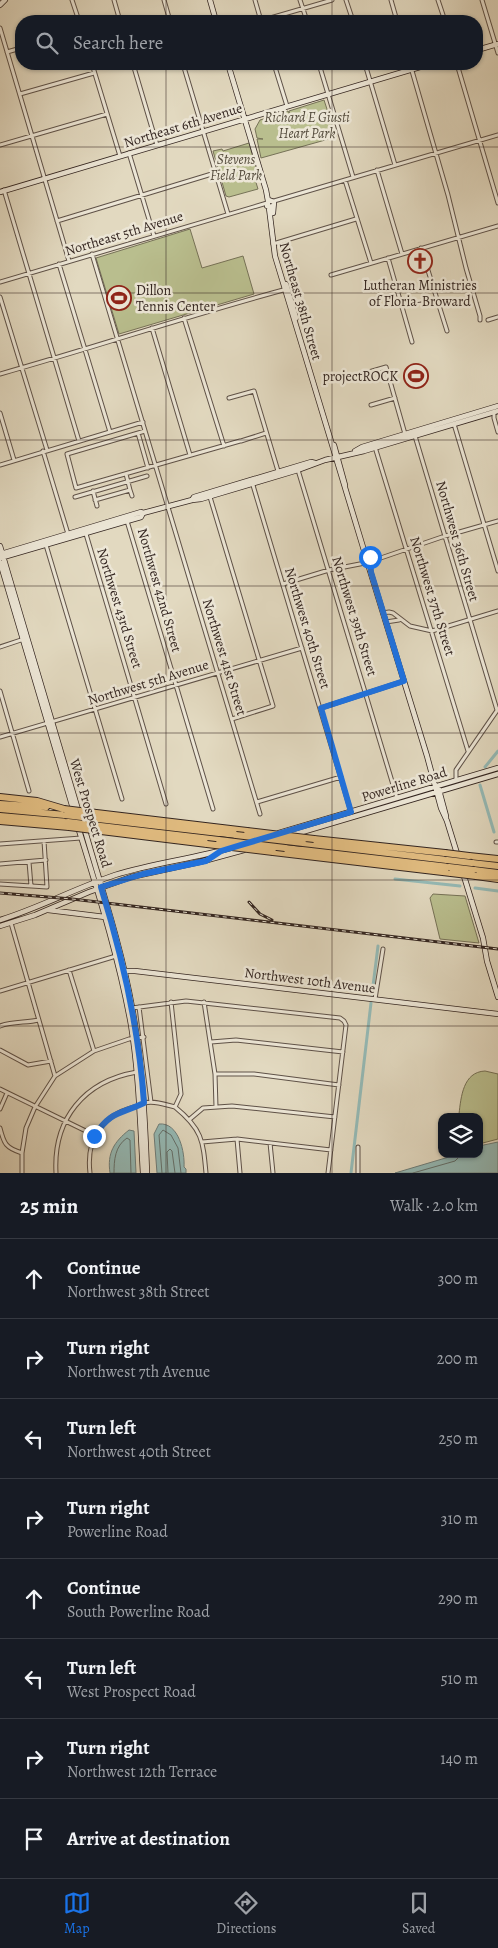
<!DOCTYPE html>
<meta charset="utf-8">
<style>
:root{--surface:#171b24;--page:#242831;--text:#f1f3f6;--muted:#9ea1a6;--line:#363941;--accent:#1a73e8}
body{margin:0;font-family:Alegreya,serif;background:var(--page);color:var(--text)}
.controls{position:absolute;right:15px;bottom:15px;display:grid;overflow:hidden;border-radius:10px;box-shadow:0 1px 4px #0004}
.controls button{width:45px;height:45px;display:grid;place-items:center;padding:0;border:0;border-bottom:1px solid var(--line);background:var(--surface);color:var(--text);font:25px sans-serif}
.stop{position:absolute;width:15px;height:15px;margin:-11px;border:4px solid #1a73e8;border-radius:50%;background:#fff}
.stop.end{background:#1a73e8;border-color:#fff;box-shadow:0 1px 5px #0008}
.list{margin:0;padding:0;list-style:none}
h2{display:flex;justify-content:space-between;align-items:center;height:65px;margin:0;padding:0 20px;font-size:21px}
h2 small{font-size:16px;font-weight:400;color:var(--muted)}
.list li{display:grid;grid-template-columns:32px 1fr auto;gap:15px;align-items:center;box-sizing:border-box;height:80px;padding:0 20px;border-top:1px solid var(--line)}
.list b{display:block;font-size:19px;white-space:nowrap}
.list p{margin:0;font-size:16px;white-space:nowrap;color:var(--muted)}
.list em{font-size:16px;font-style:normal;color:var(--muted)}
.icon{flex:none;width:28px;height:28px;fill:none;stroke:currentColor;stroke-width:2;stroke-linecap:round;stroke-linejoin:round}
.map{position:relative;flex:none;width:498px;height:1173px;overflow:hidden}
.search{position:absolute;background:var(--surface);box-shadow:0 1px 4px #0004;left:15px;right:15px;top:15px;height:55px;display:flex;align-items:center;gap:12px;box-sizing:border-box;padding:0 18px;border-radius:20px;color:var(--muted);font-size:19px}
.sheet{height:705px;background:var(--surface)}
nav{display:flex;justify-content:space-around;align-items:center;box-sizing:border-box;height:70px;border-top:1px solid var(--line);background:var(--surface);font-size:14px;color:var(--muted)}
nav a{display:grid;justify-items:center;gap:2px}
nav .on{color:var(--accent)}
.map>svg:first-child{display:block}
.green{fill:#b9be8e;stroke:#767257}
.water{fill:#95bab6;stroke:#6e7e7a}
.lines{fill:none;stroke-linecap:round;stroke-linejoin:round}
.shore{stroke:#64706b;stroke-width:1}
.canal{stroke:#95bab6;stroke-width:3}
.street-casing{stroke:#5f5248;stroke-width:5}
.secondary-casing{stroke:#332520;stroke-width:6}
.highway-casing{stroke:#332520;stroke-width:8}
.street{stroke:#ece6d6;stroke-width:3}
.secondary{stroke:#ece6d6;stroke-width:4.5}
.highway{stroke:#e1bc80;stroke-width:6}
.rail-casing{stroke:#332520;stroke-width:3}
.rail{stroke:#ece6d6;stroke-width:1;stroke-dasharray:4;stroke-linecap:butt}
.highway-bridge-casing{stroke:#332520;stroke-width:8;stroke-linecap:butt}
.highway-bridge{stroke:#e1bc80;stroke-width:6}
.route{stroke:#1a73e8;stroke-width:6}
.grid{fill:none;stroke:#332520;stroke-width:1;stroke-opacity:0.55}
.labels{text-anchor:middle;stroke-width:5;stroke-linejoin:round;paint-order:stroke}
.park-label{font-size:14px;font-style:italic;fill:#544b3c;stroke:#ece6d6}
.street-label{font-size:14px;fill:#332520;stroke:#ece6d6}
.poi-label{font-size:14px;fill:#332520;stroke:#ece6d6}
</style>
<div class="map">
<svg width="498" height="1173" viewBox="0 0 498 1173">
<rect width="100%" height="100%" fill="#e2d9c0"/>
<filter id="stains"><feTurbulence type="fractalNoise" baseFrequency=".004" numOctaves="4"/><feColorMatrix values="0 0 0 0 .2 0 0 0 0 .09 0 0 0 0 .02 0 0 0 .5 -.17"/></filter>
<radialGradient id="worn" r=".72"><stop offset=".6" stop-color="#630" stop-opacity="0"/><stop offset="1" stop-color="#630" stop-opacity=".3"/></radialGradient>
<path class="green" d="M 324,100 L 336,137 L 261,158 L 257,139 L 263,139 L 257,138 L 255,129 L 260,120 L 267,118 L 270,120 L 276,115 L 288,111 L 290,115 L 289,111 Z
M 249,143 L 258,175 L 254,176 L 258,189 L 229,197 L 226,196 L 213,151 L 222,149 L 223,151 Z
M 190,229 L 202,268 L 243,256 L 254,294 L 119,334 L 96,258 Z
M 433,894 L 465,896 L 479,943 L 440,939 L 430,898 Z
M 485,1071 L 498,1074 L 498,1139 L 479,1144 L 479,1117 L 467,1117 L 459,1114 C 461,1097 463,1072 485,1071 Z"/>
<path class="water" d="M 159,1124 C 179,1122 185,1153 184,1167 L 186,1169 L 186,1173 L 157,1173 L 154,1134 Z
M 129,1130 L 134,1131 L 136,1173 L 110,1173 C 107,1153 114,1142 129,1130 Z
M 498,1142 L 498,1173 L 395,1173 L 459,1154 L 479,1154 L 479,1146 Z"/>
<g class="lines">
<path class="shore" d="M 114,1173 C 114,1160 115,1146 127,1138 L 130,1140 L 131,1173
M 162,1173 L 159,1135 L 163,1130 L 171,1135 L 178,1148 L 181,1173
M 168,1173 L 167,1152 L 170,1149 L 172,1151 L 175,1173
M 413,1173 L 455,1161 L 458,1158 L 458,1154"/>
<path class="canal" d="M 485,767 L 498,751
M 480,785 L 494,832
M 395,879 L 460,886
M 475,888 L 498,891
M 372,994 L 378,946
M 351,1173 L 371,1003"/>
<defs>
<path id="street" d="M 72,0 L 79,21
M 114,0 L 120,21
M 164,0 L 170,21
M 255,0 L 261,21
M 300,0 L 307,21
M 346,0 L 353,21
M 391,0 L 397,21
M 438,0 L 445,21
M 482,0 L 498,53
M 260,21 L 332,0
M 0,28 L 69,261
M 7,52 L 21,48
M 92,64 L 120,156
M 133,64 L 157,145
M 183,64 L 228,214
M 274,64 L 287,106
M 319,64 L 353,177
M 365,64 L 395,165
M 410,64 L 448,195 L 466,268 L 480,316 L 480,320
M 457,64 L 498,203
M 20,94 L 94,73
M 0,145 L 107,114
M 129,153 L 154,236
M 377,170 L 402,254
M 345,180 L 371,263
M 4,190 L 79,441
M 274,201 L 498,135
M 57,221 L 215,173
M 273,244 L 356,219
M 421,248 L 447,331
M 92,254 L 260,814
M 388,258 L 412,342
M 59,264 L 110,432
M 331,275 L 498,226
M 0,282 L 267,203
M 0,297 L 47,450
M 184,318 L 224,446
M 488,320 L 498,317
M 152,328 L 190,455
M 0,374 C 96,347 190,315 287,289
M 362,374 L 386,367 L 405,434
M 229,398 L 254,391 L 278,471
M 371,405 L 395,398
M 494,411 L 494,418 L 498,432
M 0,413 L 14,460
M 454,424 L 498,571
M 145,431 L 67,454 L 76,488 L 240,441
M 138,433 L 148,468
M 415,436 L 497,710
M 241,441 L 266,433
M 375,447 L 468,751
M 43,451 L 68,534
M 0,465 L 143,422
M 298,470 L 397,798
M 126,474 L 130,490
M 252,482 L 351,812
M 93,491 L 97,506
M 75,497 L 147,476
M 210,497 L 273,706 L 232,719
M 95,500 L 130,490 L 132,496
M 127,521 L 213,809
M 86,534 L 166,804
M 46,545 L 122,799
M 372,561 L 442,537 L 498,521
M 283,584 L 329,570 L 365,563
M 383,613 L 389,612 L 393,613 L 410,626 L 432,631 L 498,611
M 386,622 L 399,620
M 0,647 L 24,639
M 0,691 L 29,791
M 321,708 L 404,681
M 0,737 L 302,648
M 456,780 L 456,770 L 498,709
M 257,802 L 341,777
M 496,842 L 498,842
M 0,844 L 81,838
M 29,862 L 31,886
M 0,864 L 46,860
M 0,884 L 47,887 L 44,841
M 11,923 L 55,1076
M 69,970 L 94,1051
M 0,991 L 116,956
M 375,999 L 383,949
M 171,1002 L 181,1094 L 175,1107 C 202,1129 203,1140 206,1173
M 204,1002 L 215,1074 L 216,1107
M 139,1007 L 151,1102
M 132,1008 L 186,1001 L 340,1018 L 344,1021 L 346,1025 L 328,1173
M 0,1026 C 13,1021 26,1023 39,1020
M 211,1042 L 236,1040 L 343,1052
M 0,1050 L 28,1065 L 51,1061
M 215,1074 L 254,1074 L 339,1085
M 0,1089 L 94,1135
M 0,1109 L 7,1093
M 190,1119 L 203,1108 L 232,1106 L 335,1117
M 0,1128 C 4,1144 6,1148 22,1153
M 237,1139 L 240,1173
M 202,1142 L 237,1139 L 331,1150
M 270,1143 L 273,1173
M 358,1147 L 358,1173
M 22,1173 L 22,1153 L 26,1128 L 35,1107 L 55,1076 L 94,1051 L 129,1039 L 144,1037
M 56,1173 C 53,1119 84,1081 137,1072
M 90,1173 C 86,1139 101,1116 134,1107 C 138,1107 141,1104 145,1103 C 154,1100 166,1105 175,1107"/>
<path id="secondary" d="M 210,0 L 216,21
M 0,5 L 5,0
M 477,50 L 498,44
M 228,64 L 266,190 L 268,201
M 0,192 L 430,64
M 273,207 L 267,206 L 269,200 L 274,202 L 273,213
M 269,208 L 275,256 L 366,557
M 286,284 L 296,318
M 334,445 L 345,485
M 355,451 L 362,447 L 498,406
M 192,500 L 194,497 L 311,462 L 315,463
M 0,546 L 79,813
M 1,554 L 141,512 L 143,513 L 192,500 L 201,499 L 298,470 L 325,460 L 364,451 L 498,411
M364 561a4 4 0 1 1 8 0a4 4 0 1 1-8 0Z
M 0,558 L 127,521 L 141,517 L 143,513
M 0,562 L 74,812
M 368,564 L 427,756 L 441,808 L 447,821 L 483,938 L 487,961 L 498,997
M 439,790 L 446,816
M 78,827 C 98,892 119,958 131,1025 C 139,1074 140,1124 143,1173
M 84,827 C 101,887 121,946 132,1007 C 142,1062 145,1117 147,1173
M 279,833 L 498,768
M 292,835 L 498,774
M 48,910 L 105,917
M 0,920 C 39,908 76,888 115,875 C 153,863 192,859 231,848
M 0,926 L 35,915 L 89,892 L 131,877 L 200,862 L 244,850
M 122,971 L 135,971 L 498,1014"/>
<path id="highway" d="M 0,797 L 37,801 L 64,809
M 0,804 L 46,807
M 0,809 L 65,815
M 88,812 L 247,831
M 0,816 L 68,822
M 90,818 L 236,835
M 0,821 L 69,827
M 92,825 L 219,840
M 93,830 L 207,844
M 314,839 L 445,853
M 303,843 L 447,860
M 285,848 L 449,867
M 273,852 L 451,873
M 469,856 L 498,859
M 472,863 L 498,866
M 474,870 L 498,873
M 476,876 L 498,879"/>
</defs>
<use href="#street" class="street-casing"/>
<use href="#secondary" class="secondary-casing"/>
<use href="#highway" class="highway-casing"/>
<use href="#street" class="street"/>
<use href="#secondary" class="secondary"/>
<use href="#highway" class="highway"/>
<defs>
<path id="rail" d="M 0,893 L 72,899 L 498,949
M 249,902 L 260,914 L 272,920"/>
</defs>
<use href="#rail" class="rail-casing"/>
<use href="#rail" class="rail"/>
<defs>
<path id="highway-bridge" d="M 64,809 L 88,812
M 65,815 L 90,818
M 68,822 L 92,825
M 69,827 L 93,830
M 247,831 L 314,839
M 236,835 L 303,843
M 219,840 L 285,848
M 207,844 L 273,852
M 445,853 L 469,856
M 447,860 L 472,863
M 449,867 L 474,870
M 451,873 L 476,876"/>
</defs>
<use href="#highway-bridge" class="highway-bridge-casing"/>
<use href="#highway-bridge" class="highway-bridge"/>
</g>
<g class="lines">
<path class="route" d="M 94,1136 C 112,1110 119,1115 144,1103 C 139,1029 123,958 101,887 L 143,874 L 206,861 L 221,851 L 351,812 L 321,708 L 404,681 L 371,572 L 370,557"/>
</g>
<path class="grid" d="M 166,0 L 166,21M 332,0 L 332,21M 166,64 L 166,1173M 332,64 L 332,1173M 0,147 L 498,147M 0,293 L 498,293M 0,440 L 498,440M 0,586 L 498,586M 0,733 L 498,733M 0,880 L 498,880M 0,1026 L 498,1026"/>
<defs>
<symbol id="church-ring" viewBox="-11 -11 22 22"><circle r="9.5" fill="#ece6d6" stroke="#8f2418" stroke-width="1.5"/><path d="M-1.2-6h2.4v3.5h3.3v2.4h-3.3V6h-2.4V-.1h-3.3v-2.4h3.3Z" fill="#8f2418"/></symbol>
<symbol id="stadium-ring" viewBox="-11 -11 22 22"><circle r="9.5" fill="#ece6d6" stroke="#8f2418" stroke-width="1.5"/><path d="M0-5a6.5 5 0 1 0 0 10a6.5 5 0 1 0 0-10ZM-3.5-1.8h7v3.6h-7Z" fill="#8f2418"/></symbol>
</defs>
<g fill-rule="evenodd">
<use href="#church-ring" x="406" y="247" width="28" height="28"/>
<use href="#stadium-ring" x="105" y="284" width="28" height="28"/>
<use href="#stadium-ring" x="402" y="362" width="28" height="28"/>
</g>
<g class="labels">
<g class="park-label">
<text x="307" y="122">Richard E Giusti<tspan x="307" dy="16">Heart Park</tspan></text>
<text x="236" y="164">Stevens<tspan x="236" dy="16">Field Park</tspan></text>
</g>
<g class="street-label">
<text transform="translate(183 125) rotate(-17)" y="5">Northeast 6th Avenue</text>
<text transform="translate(124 233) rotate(-17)" y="5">Northeast 5th Avenue</text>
<text transform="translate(301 301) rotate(74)" y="5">Northeast 38th Street</text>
<text transform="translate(458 541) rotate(74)" y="5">Northwest 36th Street</text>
<text transform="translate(160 590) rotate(74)" y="5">Northwest 42nd Street</text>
<text transform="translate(433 596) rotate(73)" y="5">Northwest 37th Street</text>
<text transform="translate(120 608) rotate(73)" y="5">Northwest 43rd Street</text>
<text transform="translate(355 616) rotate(73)" y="5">Northwest 39th Street</text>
<text transform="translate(308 628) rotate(73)" y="5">Northwest 40th Street</text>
<text transform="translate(225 657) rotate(73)" y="5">Northwest 41st Street</text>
<text transform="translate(148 682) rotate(-17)" y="5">Northwest 5th Avenue</text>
<text transform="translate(404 784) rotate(-17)" y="5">Powerline Road</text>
<text transform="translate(91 813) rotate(73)" y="5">West Prospect Road</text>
<text transform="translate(310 980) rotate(7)" y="5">Northwest 10th Avenue</text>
</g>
<g class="poi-label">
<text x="420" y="290">Lutheran Ministries<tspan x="420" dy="16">of Floria-Broward</tspan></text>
<text x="136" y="295" text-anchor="start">Dillon<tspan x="136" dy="16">Tennis Center</tspan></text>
<text x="398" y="381" text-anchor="end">projectROCK</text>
</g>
</g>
<rect width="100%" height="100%" filter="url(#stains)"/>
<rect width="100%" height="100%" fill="url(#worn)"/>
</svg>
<div class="controls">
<button><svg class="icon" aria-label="layers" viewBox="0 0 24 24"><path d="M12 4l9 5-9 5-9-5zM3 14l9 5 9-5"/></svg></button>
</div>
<div class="stop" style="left:370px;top:557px"></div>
<div class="stop end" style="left:94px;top:1136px"></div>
<div class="search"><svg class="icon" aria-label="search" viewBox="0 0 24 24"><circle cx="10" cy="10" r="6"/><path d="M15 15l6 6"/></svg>Search here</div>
</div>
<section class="sheet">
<h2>25 min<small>Walk · 2.0 km</small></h2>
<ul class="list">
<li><svg class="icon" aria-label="ahead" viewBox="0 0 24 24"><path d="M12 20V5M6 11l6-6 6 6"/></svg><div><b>Continue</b><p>Northwest 38th Street</p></div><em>300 m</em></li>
<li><svg class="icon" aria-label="right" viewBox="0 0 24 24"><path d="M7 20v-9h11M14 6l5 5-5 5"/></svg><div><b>Turn right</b><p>Northwest 7th Avenue</p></div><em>200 m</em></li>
<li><svg class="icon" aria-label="left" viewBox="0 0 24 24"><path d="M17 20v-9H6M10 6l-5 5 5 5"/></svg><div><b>Turn left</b><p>Northwest 40th Street</p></div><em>250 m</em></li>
<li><svg class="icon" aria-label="right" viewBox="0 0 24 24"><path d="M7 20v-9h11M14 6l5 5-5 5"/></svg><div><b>Turn right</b><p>Powerline Road</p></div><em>310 m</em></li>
<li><svg class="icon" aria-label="ahead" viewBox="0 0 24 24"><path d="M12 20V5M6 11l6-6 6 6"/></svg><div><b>Continue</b><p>South Powerline Road</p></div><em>290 m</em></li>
<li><svg class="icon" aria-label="left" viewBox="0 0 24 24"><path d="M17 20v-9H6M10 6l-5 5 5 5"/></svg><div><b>Turn left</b><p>West Prospect Road</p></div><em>510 m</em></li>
<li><svg class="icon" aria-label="right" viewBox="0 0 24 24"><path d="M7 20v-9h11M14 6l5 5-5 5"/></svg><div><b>Turn right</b><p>Northwest 12th Terrace</p></div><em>140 m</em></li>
<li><svg class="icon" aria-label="arrive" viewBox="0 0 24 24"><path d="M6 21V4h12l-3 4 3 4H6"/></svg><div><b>Arrive at destination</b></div></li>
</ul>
</section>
<nav>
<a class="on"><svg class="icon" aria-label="map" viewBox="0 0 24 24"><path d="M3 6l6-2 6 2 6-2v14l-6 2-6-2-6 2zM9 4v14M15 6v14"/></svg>Map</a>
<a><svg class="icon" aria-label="directions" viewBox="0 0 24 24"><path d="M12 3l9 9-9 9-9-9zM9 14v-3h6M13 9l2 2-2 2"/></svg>Directions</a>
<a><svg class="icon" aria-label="saved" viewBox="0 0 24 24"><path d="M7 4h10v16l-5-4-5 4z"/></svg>Saved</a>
</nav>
